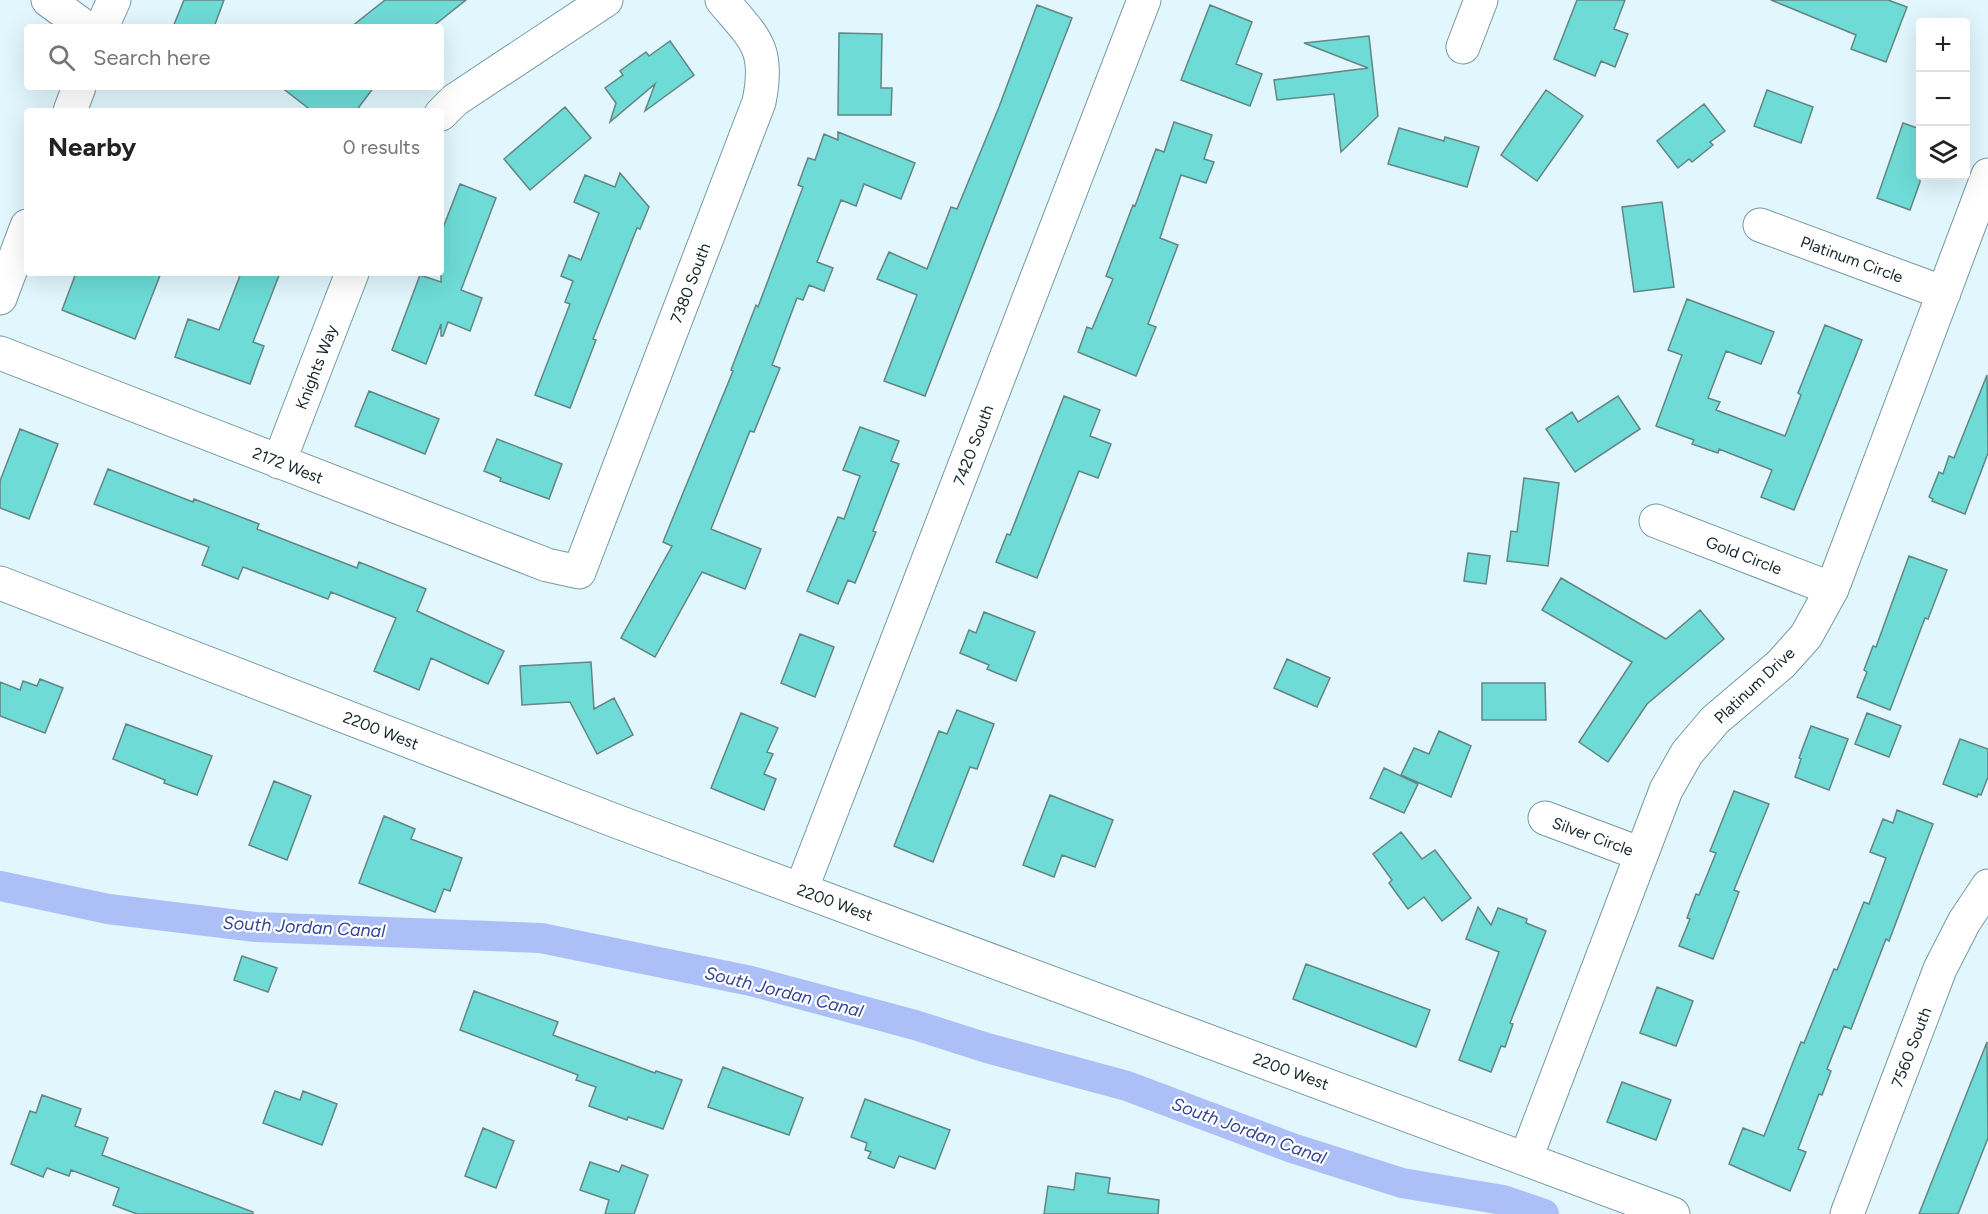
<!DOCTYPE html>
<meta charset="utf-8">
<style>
:root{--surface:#fff;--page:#f6f6f6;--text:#222;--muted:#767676;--line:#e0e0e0}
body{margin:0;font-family:Figtree,sans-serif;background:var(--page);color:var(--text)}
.controls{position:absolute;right:18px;top:18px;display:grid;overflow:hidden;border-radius:6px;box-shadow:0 6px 24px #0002}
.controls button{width:54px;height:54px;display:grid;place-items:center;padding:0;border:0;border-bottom:2px solid var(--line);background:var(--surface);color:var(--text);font:30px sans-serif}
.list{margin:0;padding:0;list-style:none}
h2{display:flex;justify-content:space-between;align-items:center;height:78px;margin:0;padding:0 24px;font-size:26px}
h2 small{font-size:20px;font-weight:400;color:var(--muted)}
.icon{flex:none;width:33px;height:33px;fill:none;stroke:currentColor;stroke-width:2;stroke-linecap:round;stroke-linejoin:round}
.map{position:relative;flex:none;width:1988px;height:1214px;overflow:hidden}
.search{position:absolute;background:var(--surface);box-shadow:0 6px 24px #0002;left:24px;top:24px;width:420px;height:66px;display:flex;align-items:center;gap:15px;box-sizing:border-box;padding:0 21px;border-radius:6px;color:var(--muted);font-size:22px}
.panel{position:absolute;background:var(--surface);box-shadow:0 6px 24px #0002;left:24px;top:108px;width:420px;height:168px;border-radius:6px}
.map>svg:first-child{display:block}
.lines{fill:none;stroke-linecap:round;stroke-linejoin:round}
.canal{stroke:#acbff6;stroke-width:30}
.building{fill:#6edbd6;stroke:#628683;stroke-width:1.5}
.minor-casing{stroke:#7799a3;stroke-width:35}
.minor{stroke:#fff;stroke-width:33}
.labels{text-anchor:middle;stroke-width:4.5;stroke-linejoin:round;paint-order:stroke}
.street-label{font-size:16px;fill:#182629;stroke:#fff}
.water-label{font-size:18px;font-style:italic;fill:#344695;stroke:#fff}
</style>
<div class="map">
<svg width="1988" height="1214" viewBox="0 0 1988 1214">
<rect width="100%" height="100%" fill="#e1f6fd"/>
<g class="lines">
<path class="canal" d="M 0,886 L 108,909 L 256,927 L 541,938 L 751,981 L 915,1025 L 987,1048 L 1127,1086 L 1292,1148 L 1402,1183 L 1503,1200 L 1544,1214"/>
</g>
<path class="building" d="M 184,0 L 224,0 L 214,27 L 173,27 Z
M 385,0 L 466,0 L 432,27 L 351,27 Z
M 1577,0 L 1625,0 L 1614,29 L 1628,34 L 1615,67 L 1601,61 L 1595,76 L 1554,59 Z
M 1771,0 L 1888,0 L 1907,7 L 1886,62 L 1851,49 L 1856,35 Z
M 1037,5 L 1072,18 L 925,396 L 884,381 L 917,295 L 877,279 L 889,252 L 927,269 L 951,207 L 957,209 L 999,107 Z
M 1210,5 L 1252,22 L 1236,64 L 1262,74 L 1250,106 L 1181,80 Z
M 839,33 L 882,34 L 881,88 L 892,88 L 891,115 L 838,115 Z
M 1369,36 L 1378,116 L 1341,152 L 1334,94 L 1277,100 L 1274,80 L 1368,68 L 1304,43 Z
M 670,41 L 694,75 L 645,111 L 655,84 L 610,122 L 616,103 L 605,88 L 623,75 L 620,71 L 646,52 L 649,56 Z
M 281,87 L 374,87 L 356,111 L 312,111 Z
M 1546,90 L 1583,116 L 1537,181 L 1501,155 Z
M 1767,90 L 1813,107 L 1801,143 L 1754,126 Z
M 1704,104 L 1725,131 L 1710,142 L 1713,145 L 1692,162 L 1689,159 L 1678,168 L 1657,141 Z
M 565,107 L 591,138 L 530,190 L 504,159 Z
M 1174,122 L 1212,135 L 1204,159 L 1214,162 L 1206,183 L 1181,175 L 1160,238 L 1178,245 L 1148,324 L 1156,327 L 1136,376 L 1078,352 L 1087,327 L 1092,329 L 1113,279 L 1106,276 L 1133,205 L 1135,206 L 1156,149 L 1164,152 Z
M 1903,123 L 1920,129 L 1920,182 L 1910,210 L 1877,198 Z
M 1399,128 L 1444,141 L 1445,137 L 1479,147 L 1467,187 L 1388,164 Z
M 838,132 L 915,163 L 901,199 L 864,184 L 856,206 L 841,200 L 817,262 L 833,268 L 824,291 L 809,285 L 803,300 L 797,298 L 772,365 L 780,368 L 754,432 L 750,431 L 711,529 L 761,549 L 745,589 L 702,572 L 655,657 L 621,638 L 672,546 L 663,542 L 733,371 L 731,370 L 756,305 L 758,307 L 803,187 L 798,185 L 808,158 L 815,160 L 824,134 L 838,140 Z
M 620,173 L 649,207 L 640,229 L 637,228 L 593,339 L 596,340 L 570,408 L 535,395 L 570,304 L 565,302 L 573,281 L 561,276 L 569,255 L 581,260 L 599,213 L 574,202 L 585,175 L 615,187 Z
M 460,184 L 496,198 L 461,290 L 482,298 L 470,331 L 448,322 L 443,336 L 441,336 L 441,324 L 426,364 L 392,350 L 420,275 L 441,282 L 441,233 Z
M 1662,202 L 1674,287 L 1634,292 L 1622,207 Z
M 76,273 L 161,273 L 135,339 L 62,310 Z
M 241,273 L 280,273 L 253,342 L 264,346 L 250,384 L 175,357 L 188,319 L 219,330 Z
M 1687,299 L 1774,332 L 1761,364 L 1726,351 L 1708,398 L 1720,402 L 1716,410 L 1785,436 L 1801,395 L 1798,393 L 1825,325 L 1862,340 L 1794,510 L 1761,497 L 1772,470 L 1719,449 L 1718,453 L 1692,444 L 1694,440 L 1656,426 L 1682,355 L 1668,350 Z
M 1987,375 L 1988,453 L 1965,514 L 1932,501 L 1933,499 L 1929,497 L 1939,472 L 1943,474 L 1949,456 L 1954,458 Z
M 369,391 L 439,419 L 425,454 L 355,426 Z
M 1064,396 L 1100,410 L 1090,436 L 1111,444 L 1098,478 L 1079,471 L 1037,578 L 996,562 L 1007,534 L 1010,535 Z
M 1618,396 L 1640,429 L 1575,472 L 1546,429 L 1572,412 L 1578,422 Z
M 860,427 L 899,441 L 891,461 L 899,464 L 873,531 L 876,532 L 855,583 L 848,580 L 838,604 L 807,591 L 838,517 L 844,519 L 860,476 L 843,470 Z
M 20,429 L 58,444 L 29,519 L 0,508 L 0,481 Z
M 497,439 L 562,464 L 549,499 L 500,481 L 501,478 L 484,471 Z
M 108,469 L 193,502 L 194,499 L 259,524 L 257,529 L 357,568 L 359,562 L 426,589 L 417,611 L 504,651 L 488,684 L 431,658 L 419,690 L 374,671 L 396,618 L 331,592 L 328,599 L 243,567 L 238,579 L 202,565 L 209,547 L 94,504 Z
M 1524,478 L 1559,483 L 1548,566 L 1507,561 L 1511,531 L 1517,532 Z
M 1468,553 L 1490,556 L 1486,584 L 1464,581 Z
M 1909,556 L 1947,570 L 1928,619 L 1925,618 L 1890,710 L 1857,697 L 1867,672 L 1864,670 L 1873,646 L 1876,647 Z
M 1561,578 L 1666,639 L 1700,610 L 1724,639 L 1647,704 L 1608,762 L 1579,742 L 1632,662 L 1542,610 Z
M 984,612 L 1035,632 L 1016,681 L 987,669 L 989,665 L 960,653 L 969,630 L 976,633 Z
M 800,634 L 834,647 L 815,697 L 781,683 Z
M 1287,659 L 1330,678 L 1317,707 L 1274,688 Z
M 591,662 L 594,709 L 614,698 L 633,735 L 597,754 L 570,702 L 522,705 L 520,666 Z
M 40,679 L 63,688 L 45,733 L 0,716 L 0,682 L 20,690 L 23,681 L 37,686 Z
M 1482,683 L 1545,683 L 1546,720 L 1482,720 Z
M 957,710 L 994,724 L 977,769 L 970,767 L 933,862 L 894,846 L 939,731 L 947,734 Z
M 741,713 L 778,728 L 767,752 L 773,754 L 764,774 L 776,779 L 764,810 L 711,788 Z
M 1867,713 L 1901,726 L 1889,757 L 1855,744 Z
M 126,724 L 212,756 L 197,795 L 164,783 L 165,780 L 113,759 Z
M 1811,726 L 1848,739 L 1829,790 L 1795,777 L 1801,759 L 1799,758 Z
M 1439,731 L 1471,746 L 1451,797 L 1401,775 L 1414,748 L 1429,754 Z
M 1960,739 L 1988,749 L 1988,777 L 1981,795 L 1978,794 L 1977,797 L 1943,784 Z
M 1384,768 L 1418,784 L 1404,813 L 1370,798 Z
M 274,781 L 311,796 L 287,860 L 249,845 Z
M 1734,791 L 1769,804 L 1734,890 L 1739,892 L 1713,959 L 1679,946 L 1690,919 L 1687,918 L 1696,894 L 1699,895 L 1716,853 L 1710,851 Z
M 1050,795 L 1113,820 L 1095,867 L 1062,855 L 1054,877 L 1023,865 Z
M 1897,810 L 1933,824 L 1889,941 L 1886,939 L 1851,1029 L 1844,1026 L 1827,1069 L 1831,1071 L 1822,1095 L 1819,1094 L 1798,1149 L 1806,1152 L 1790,1191 L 1729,1164 L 1743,1128 L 1764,1136 L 1801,1042 L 1804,1043 L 1834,969 L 1837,970 L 1864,902 L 1869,904 L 1886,858 L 1870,852 L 1883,819 L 1893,823 Z
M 384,816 L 415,829 L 411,839 L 462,858 L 450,891 L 444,889 L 435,912 L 359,883 Z
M 1401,832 L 1422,859 L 1435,850 L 1471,898 L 1442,921 L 1424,897 L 1408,909 L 1389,883 L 1392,880 L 1373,854 Z
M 1478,907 L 1491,925 L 1498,908 L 1527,919 L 1526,923 L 1546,931 L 1510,1023 L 1513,1024 L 1505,1047 L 1501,1046 L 1491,1072 L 1459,1060 L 1499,952 L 1466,939 Z
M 242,956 L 277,968 L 268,992 L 234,980 Z
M 1306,964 L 1430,1010 L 1416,1047 L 1293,999 Z
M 1657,987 L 1693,1001 L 1676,1046 L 1640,1033 Z
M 474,991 L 558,1022 L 553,1035 L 655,1073 L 656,1071 L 682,1080 L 663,1129 L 628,1117 L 627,1120 L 589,1106 L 596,1087 L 576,1080 L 578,1075 L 460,1030 Z
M 1987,1042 L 1988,1138 L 1958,1214 L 1919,1214 Z
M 723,1067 L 803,1098 L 789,1135 L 708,1107 Z
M 1622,1082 L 1671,1100 L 1656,1140 L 1607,1122 Z
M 275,1091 L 300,1100 L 303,1091 L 337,1104 L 322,1145 L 263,1123 Z
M 42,1095 L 81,1109 L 75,1126 L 108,1138 L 102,1155 L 253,1212 L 253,1214 L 137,1214 L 113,1205 L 119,1188 L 71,1170 L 69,1176 L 47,1168 L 43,1177 L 11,1164 L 30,1111 L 36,1113 Z
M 865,1099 L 950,1130 L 935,1169 L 899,1156 L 894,1168 L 868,1158 L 871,1152 L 865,1150 L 867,1143 L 851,1137 Z
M 483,1128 L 514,1141 L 496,1188 L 465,1176 Z
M 590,1162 L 619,1172 L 622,1165 L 648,1175 L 634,1214 L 605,1214 L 609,1200 L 580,1190 Z
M 1076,1173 L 1110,1178 L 1108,1193 L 1159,1200 L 1158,1214 L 1044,1214 L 1048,1186 L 1074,1190 Z"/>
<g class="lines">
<defs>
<path id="minor" d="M 48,0 L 85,27
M 102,27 L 114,0
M 1463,47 L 1481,0
M 70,111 L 79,87
M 441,114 L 455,100 L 606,0
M 1760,225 L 1944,293
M 0,298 L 27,226
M 0,353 L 547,565 L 579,572 L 759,102 C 770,48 755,39 722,0
M 279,462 L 352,273
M 1656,521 L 1832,589
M 0,583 L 613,820 L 1673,1214
M 1545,818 L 1641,854
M 801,890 L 1144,0
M 1526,1158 L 1666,790 L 1687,753 L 1715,720 L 1781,664 L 1806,636 L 1832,589 L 1988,175
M 1847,1214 L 1940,969 L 1964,922 L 1988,886"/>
</defs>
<use href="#minor" class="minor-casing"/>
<use href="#minor" class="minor"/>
</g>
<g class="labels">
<g class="street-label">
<text transform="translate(1852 259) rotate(20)" y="6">Platinum Circle</text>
<text transform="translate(690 283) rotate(-69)" y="6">7380 South</text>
<text transform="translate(316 367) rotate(-69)" y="6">Knights Way</text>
<text transform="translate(973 445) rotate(-69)" y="6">7420 South</text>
<text transform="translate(288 465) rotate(21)" y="6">2172 West</text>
<text transform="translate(1744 555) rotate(21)" y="6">Gold Circle</text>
<text transform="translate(1754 685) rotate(-43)" y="6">Platinum Drive</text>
<text transform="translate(381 730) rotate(21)" y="6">2200 West</text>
<text transform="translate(1593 836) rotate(20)" y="6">Silver Circle</text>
<text transform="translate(835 902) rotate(20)" y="6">2200 West</text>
<text transform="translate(1911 1047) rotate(-69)" y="6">7560 South</text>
<text transform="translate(1291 1071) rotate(20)" y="6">2200 West</text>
</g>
<g class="water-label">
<text transform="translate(304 927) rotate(3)" y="6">South Jordan Canal</text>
<text transform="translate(784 992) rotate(14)" y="6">South Jordan Canal</text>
<text transform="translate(1249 1131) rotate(20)" y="6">South Jordan Canal</text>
</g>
</g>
</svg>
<div class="controls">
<button>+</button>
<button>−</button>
<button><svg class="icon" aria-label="layers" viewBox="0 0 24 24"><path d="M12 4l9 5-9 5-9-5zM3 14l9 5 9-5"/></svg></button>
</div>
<div class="search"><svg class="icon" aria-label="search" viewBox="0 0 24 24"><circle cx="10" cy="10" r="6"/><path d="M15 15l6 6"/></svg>Search here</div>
<section class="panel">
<h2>Nearby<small>0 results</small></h2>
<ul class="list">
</ul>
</section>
</div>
